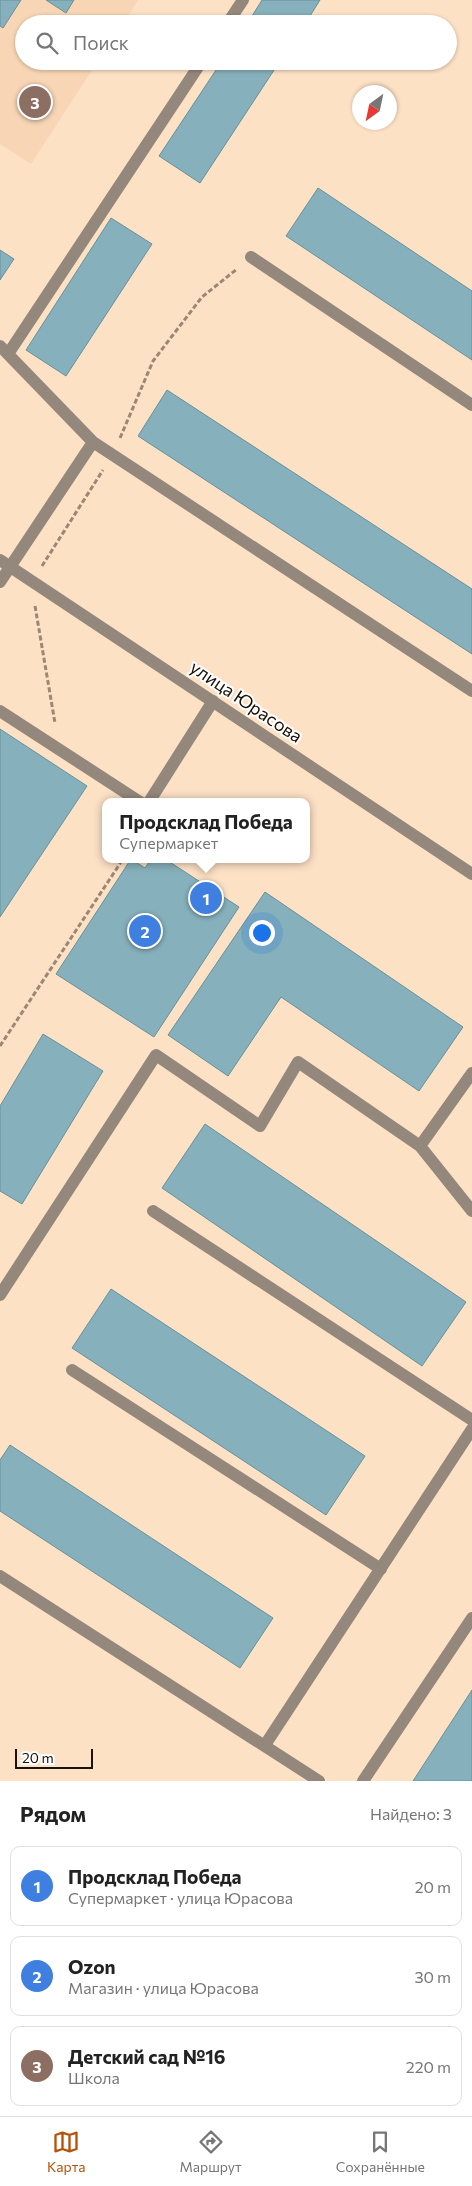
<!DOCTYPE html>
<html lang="ru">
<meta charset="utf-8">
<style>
:root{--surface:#fff;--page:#f2f2f2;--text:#222;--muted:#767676;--line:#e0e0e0;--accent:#b45309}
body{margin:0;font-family:Commissioner,sans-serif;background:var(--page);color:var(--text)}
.compass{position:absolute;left:352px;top:85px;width:45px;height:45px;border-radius:50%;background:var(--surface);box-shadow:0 1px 4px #0004;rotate:213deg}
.scale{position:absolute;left:15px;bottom:12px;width:78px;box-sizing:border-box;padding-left:5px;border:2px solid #1a1107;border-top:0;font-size:14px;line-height:18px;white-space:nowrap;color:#1a1107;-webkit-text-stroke:4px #fff;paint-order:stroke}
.you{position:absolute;left:261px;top:932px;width:18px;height:18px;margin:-12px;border:4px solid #fff;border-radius:50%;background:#1a73e8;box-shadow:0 0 0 8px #1a73e833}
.badge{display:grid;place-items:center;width:32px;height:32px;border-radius:50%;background:var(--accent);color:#fff;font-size:16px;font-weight:700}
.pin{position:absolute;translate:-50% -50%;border:2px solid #fff;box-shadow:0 1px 5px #0006}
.popup{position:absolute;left:102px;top:798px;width:208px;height:65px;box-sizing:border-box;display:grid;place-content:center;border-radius:10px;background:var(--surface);filter:drop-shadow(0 1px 4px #0005);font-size:16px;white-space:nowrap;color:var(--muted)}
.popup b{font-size:19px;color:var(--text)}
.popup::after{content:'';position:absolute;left:50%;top:100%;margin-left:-10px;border:10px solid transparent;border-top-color:var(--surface)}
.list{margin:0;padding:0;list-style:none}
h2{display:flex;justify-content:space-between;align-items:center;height:65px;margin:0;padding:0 20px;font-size:21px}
h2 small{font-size:16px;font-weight:400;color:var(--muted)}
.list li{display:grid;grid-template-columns:32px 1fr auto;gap:15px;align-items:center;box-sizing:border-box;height:80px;margin:0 10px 10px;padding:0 10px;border:1px solid var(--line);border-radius:10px}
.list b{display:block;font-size:19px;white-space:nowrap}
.list p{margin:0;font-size:16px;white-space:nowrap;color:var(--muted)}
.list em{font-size:16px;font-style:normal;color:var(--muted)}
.icon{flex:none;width:28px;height:28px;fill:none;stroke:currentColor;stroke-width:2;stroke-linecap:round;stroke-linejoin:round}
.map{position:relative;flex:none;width:472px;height:1781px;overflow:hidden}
.search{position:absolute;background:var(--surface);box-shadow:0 1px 4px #0004;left:15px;right:15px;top:15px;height:55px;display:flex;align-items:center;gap:12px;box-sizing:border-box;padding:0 18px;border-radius:28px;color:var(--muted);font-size:19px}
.sheet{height:335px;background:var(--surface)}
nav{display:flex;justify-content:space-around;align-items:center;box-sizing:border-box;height:70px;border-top:1px solid var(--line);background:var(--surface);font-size:14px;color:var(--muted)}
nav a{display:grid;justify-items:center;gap:2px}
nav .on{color:var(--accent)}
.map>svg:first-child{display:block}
.built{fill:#f8d6b5}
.building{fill:#86b0bb;stroke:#67919b}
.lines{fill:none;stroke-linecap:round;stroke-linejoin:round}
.path{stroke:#9b8773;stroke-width:3;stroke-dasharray:5 2.5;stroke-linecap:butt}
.lane{stroke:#94887d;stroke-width:12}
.street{stroke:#94887d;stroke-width:12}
.labels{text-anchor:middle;stroke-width:4;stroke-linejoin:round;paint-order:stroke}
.street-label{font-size:18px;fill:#1a1107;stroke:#fff}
</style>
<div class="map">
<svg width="472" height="1781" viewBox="0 0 472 1781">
<rect width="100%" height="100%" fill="#fde1c5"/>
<path class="built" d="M 0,0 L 138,0 L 123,24 L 24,24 L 24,61 L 98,61 L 31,164 L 0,144 Z"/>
<path class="building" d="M 0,0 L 21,0 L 3,28 L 0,26 Z
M 46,0 L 74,0 L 66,13 Z
M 262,0 L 320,0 L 305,24 L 247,24 Z
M 222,61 L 280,61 L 200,183 L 159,156 Z
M 318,188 L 472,291 L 472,360 L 286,236 Z
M 111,218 L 152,244 L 66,376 L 26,350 Z
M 0,250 L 14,259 L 0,280 Z
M 167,390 L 472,589 L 472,654 L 138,436 Z
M 0,729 L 87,786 L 0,917 Z
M 131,859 L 145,868 L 151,859 L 165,859 L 239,907 L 154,1037 L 56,974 Z
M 265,892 L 463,1027 L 419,1091 L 281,997 L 228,1076 L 168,1035 Z
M 43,1034 L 103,1071 L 22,1204 L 0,1191 L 0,1106 Z
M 205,1124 L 466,1302 L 422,1366 L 162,1188 Z
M 111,1289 L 365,1456 L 326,1515 L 72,1348 Z
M 10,1445 L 273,1618 L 240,1668 L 0,1511 L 0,1460 Z
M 472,1690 L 472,1781 L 413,1781 Z"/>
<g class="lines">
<path class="path" d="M 120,438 L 153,361 L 202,297 L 237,269
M 42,566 L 103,470
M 35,606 L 55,723
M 0,1046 L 123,859"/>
<path class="lane" d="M 227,24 L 243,0
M 251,257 L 472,405
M 0,346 L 93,442
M 8,354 L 202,61
M 0,582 L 93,442 L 472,691
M 0,711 L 140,802
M 149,802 L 213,701
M 420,1146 L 472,1211
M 153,1211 L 472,1420
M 0,1295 L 156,1055 L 260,1126 L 298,1062 L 420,1146 L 472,1073
M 72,1370 L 381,1569
M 0,1576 L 319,1781
M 265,1745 L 472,1429
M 363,1781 L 472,1618"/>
<path class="street" d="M 0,560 L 472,874"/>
</g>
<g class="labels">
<g class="street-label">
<text transform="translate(246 702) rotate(34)" y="6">улица Юрасова</text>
</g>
</g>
</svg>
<svg class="compass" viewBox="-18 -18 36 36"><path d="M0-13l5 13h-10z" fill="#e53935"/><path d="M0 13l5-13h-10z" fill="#767676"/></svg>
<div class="scale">20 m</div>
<div class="you"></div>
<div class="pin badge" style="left:206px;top:898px;background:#3f7fe0">1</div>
<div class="popup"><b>Продсклад Победа</b>Супермаркет</div>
<div class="pin badge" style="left:145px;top:931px;background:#3f7fe0">2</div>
<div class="pin badge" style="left:35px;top:102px;background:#8d6e63">3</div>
<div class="search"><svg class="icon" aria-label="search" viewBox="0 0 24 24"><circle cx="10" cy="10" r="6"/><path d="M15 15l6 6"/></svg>Поиск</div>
</div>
<section class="sheet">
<h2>Рядом<small>Найдено: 3</small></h2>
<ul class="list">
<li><span class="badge" style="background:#3f7fe0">1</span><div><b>Продсклад Победа</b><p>Супермаркет · улица Юрасова</p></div><em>20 m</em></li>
<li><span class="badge" style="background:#3f7fe0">2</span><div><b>Ozon</b><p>Магазин · улица Юрасова</p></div><em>30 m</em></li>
<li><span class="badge" style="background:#8d6e63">3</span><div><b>Детский сад №16</b><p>Школа</p></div><em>220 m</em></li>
</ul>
</section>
<nav>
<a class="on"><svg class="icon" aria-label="map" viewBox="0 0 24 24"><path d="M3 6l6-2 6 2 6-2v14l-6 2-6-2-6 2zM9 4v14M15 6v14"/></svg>Карта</a>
<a><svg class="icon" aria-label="directions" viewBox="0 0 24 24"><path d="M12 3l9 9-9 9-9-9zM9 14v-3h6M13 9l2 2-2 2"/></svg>Маршрут</a>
<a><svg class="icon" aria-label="saved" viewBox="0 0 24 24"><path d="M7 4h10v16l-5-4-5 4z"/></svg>Сохранённые</a>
</nav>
